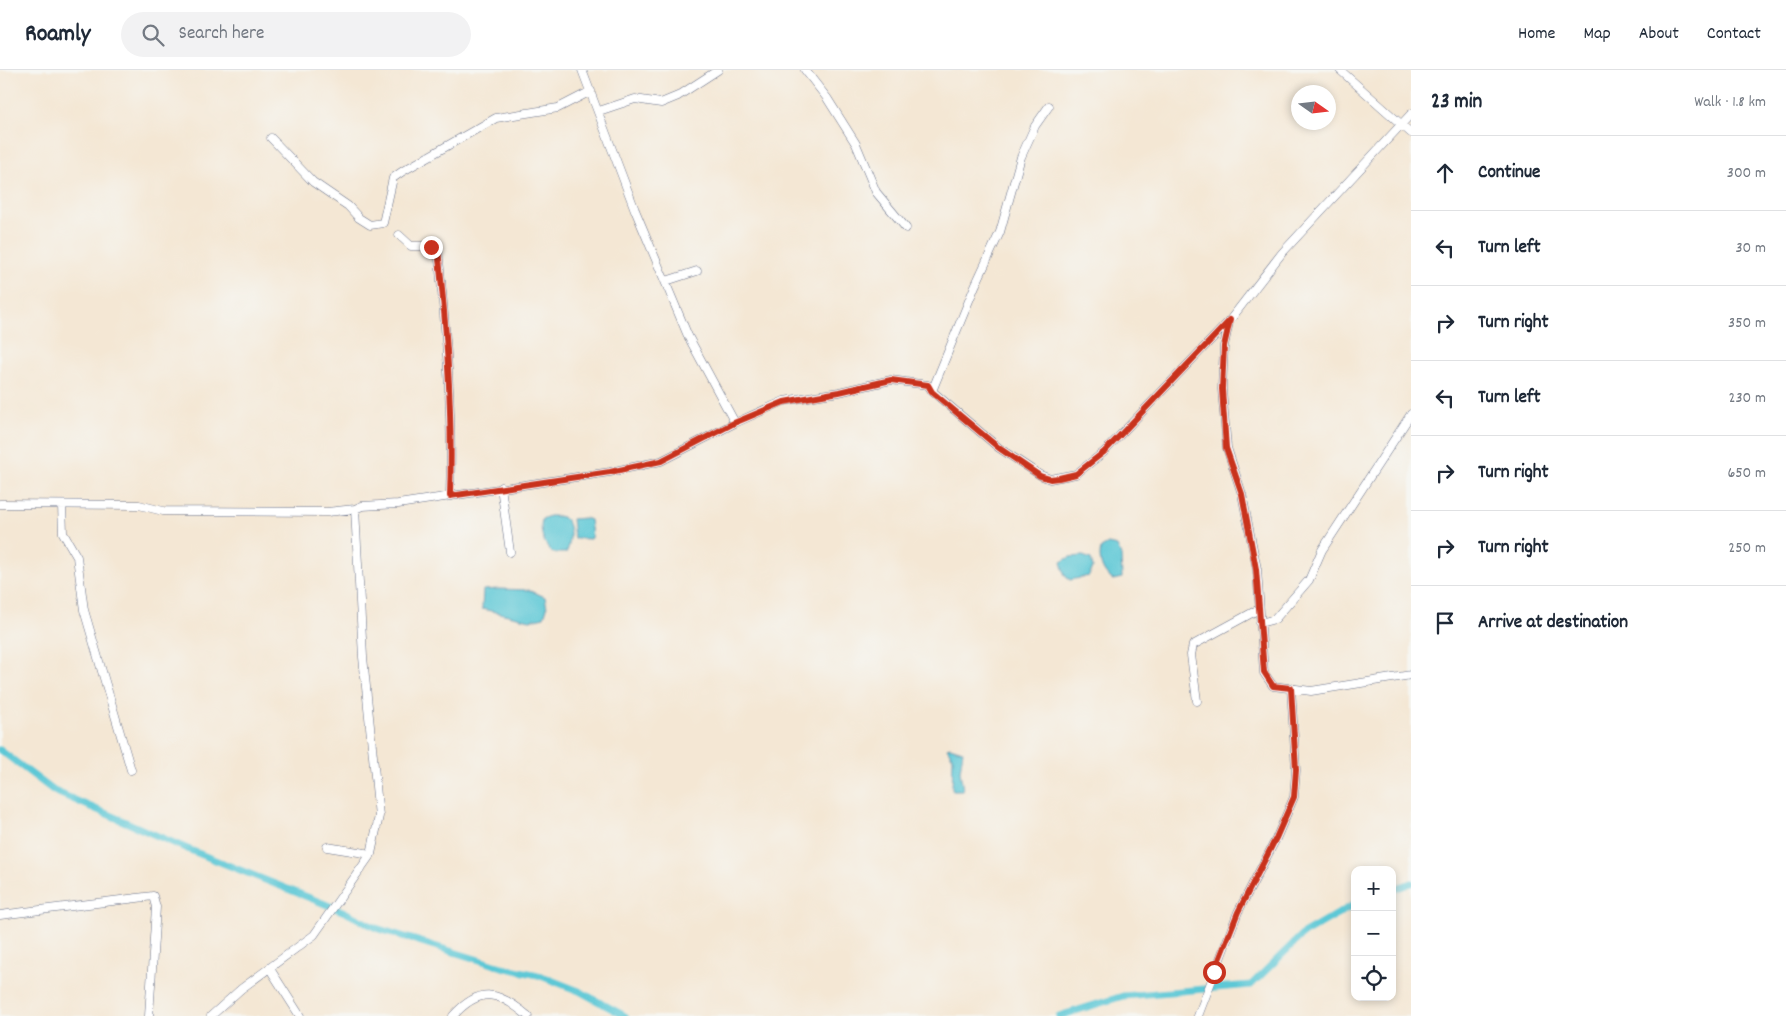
<!DOCTYPE html>
<meta charset="utf-8">
<style>
:root{--surface:#fff;--page:#f2f2f3;--text:#1f2937;--muted:#747a83;--line:#e0e1e3}
body{margin:0;font-family:Dekko,sans-serif;background:var(--page);color:var(--text)}
.controls{position:absolute;right:15px;bottom:15px;display:grid;overflow:hidden;border-radius:10px;box-shadow:0 2px 8px #0003}
.controls button{width:45px;height:45px;display:grid;place-items:center;padding:0;border:0;border-bottom:1px solid var(--line);background:var(--surface);color:var(--text);font:25px sans-serif}
.compass{position:absolute;left:1291px;top:15px;width:45px;height:45px;border-radius:50%;background:var(--surface);box-shadow:0 2px 8px #0003;rotate:104deg}
.stop{position:absolute;width:15px;height:15px;margin:-11px;border:4px solid #c8321e;border-radius:50%;background:#fff}
.stop.end{background:#c8321e;border-color:#fff;box-shadow:0 1px 5px #0008}
.list{margin:0;padding:0;list-style:none}
h2{display:flex;justify-content:space-between;align-items:center;height:65px;margin:0;padding:0 20px;font-size:21px}
h2 small{font-size:16px;font-weight:400;color:var(--muted)}
.list li{display:grid;grid-template-columns:32px 1fr auto;gap:15px;align-items:center;box-sizing:border-box;height:75px;padding:0 20px;border-top:1px solid var(--line)}
.list b{display:block;font-size:19px;white-space:nowrap}
.list em{font-size:16px;font-style:normal;color:var(--muted)}
.icon{flex:none;width:28px;height:28px;fill:none;stroke:currentColor;stroke-width:2;stroke-linecap:round;stroke-linejoin:round}
.map{position:relative;flex:none;width:1411px;height:946px;overflow:hidden}
header{display:flex;align-items:center;gap:30px;box-sizing:border-box;height:70px;padding:0 25px;background:var(--surface);border-bottom:1px solid var(--line)}
header strong{font-size:24px}
nav{display:flex;gap:28px;margin-inline-start:auto;font-size:18px}
.search{width:350px;height:45px;background:var(--page);display:flex;align-items:center;gap:12px;box-sizing:border-box;padding:0 18px;border-radius:28px;color:var(--muted);font-size:19px}
main{display:flex}
aside{flex:1;background:var(--surface)}
.map>svg:first-child{display:block}
.water{fill:#5dc8d6;stroke:#3c7c9a}
.lines{fill:none;stroke-linecap:round;stroke-linejoin:round}
.canal{stroke:#5dc8d6;stroke-width:7}
.street-casing{stroke:#676f87;stroke-width:9}
.street{stroke:#fff;stroke-width:8}
.route{stroke:#c8321e;stroke-width:6}
</style>
<header>
<strong>Roamly</strong>
<div class="search"><svg class="icon" aria-label="search" viewBox="0 0 24 24"><circle cx="10" cy="10" r="6"/><path d="M15 15l6 6"/></svg>Search here</div>
<nav><a>Home</a><a>Map</a><a>About</a><a>Contact</a></nav>
</header>
<main>
<div class="map">
<svg width="1411" height="946" viewBox="0 0 1411 946">
<rect width="100%" height="100%" fill="#f6f6f2"/>
<filter id="ink" filterUnits="userSpaceOnUse"><feTurbulence type="fractalNoise" baseFrequency=".02" numOctaves="2"/><feDisplacementMap in="SourceGraphic" scale="10" xChannelSelector="R" yChannelSelector="G"/><feConvolveMatrix kernelMatrix="1 2 1 2 8 2 1 2 1" color-interpolation-filters="sRGB"/></filter>
<filter id="wash" filterUnits="userSpaceOnUse"><feTurbulence type="fractalNoise" baseFrequency=".0096" numOctaves="4" result="noise"/><feDisplacementMap in="SourceGraphic" scale="20" xChannelSelector="R" yChannelSelector="G"/><feGaussianBlur stdDeviation="1.12" result="paint"/><feColorMatrix in="noise" values="0 0 0 0 0 0 0 0 0 0 0 0 0 0 0 0 0 1.4 0 .05"/><feComposite in="paint" operator="in"/></filter>
<g filter="url(#wash)">
<rect width="100%" height="100%" fill="#f4e7d4"/>
<path class="water" d="M 549,446 C 552,446 558,446 562,447 C 573,452 571,474 566,483 L 553,483 C 544,475 539,462 542,449 Z
M 585,448 L 590,450 L 592,466 L 590,469 L 574,468 L 572,449 Z
M 1108,474 L 1117,476 L 1121,485 L 1122,508 L 1113,510 C 1102,504 1098,490 1101,478 Z
M 1083,486 L 1091,489 L 1093,498 L 1089,506 L 1070,510 L 1065,506 L 1061,492 L 1070,487 Z
M 499,519 L 529,520 L 545,527 L 547,538 L 544,547 L 530,550 L 482,539 L 483,520 Z
M 950,677 L 963,681 L 960,701 L 963,720 L 952,720 L 953,688 L 947,678 Z"/>
<g class="lines">
<path class="canal" d="M 0,680 L 54,721 L 190,780 L 345,842 L 376,858 L 502,897 L 538,905 L 579,921 L 625,946
M 1392,820 L 1411,813
M 1059,946 L 1123,926 L 1251,915 L 1303,864 L 1355,834"/>
</g>
</g>
<g filter="url(#ink)">
<g class="lines">
<defs>
<path id="street" d="M 582,0 L 635,140 L 688,266 L 735,353
M 805,0 L 827,28 L 856,74 L 876,122 L 906,158
M 1340,0 L 1411,63
M 599,41 L 635,29 L 661,33 L 678,26 L 718,0
M 271,68 L 313,112 L 348,136 L 359,148 L 370,155 L 383,153 L 393,108 L 403,101 L 496,48 L 558,38 L 591,21
M 399,165 L 411,176 L 435,176 L 438,179 C 446,261 453,343 450,426
M 666,211 L 697,201
M 1229,252 L 1224,276 L 1222,319 L 1227,378 L 1242,424 L 1257,499 L 1264,603 L 1273,616 L 1311,621 L 1411,605
M 932,321 L 975,216 L 1000,162 L 1021,87 L 1035,56 L 1049,36
M 501,417 L 510,482
M 0,434 L 139,435 L 163,441 L 327,442 L 355,439 L 362,436 L 398,434 L 610,402 L 661,391 L 735,353 L 784,331 L 839,322 L 891,310 L 928,315 L 932,321 L 999,378 L 1040,405 L 1050,409 L 1076,404 L 1104,382 L 1230,250 L 1282,183 L 1411,44
M 62,435 L 63,463 L 77,487 L 84,540 L 131,700
M 1260,553 L 1275,549 L 1309,510 L 1322,480 L 1411,344
M 1197,631 L 1191,585 L 1193,575 L 1259,539
M 327,777 L 371,784
M 0,845 L 153,826 L 156,837 L 149,946
M 270,899 L 300,946
M 211,946 L 241,919 L 314,865 L 371,784 L 379,746 L 363,587 L 355,439
M 453,946 C 480,916 499,921 528,946
M 1198,946 L 1238,842 L 1276,769 L 1294,727 L 1296,700 L 1291,618"/>
</defs>
<use href="#street" class="street-casing"/>
<use href="#street" class="street"/>
</g>
</g>
<g class="lines" filter="url(#ink)">
<path class="route" d="M 431,177 L 436,177 L 438,179 C 447,261 453,344 450,426 L 610,402 L 661,391 L 734,353 L 784,332 L 839,322 L 891,310 L 928,315 L 932,322 L 999,378 L 1040,406 L 1050,409 L 1059,408 L 1076,404 L 1104,382 L 1230,250 L 1224,276 L 1222,319 L 1226,378 L 1242,424 L 1256,499 L 1264,602 L 1273,616 L 1291,618 L 1296,700 L 1294,727 L 1276,768 L 1238,842 L 1214,902"/>
</g>
</svg>
<div class="controls">
<button>+</button>
<button>−</button>
<button><svg class="icon" aria-label="locate" viewBox="0 0 24 24"><circle cx="12" cy="12" r="6"/><path d="M12 2v4M12 18v4M2 12h4M18 12h4"/></svg></button>
</div>
<svg class="compass" viewBox="-18 -18 36 36"><path d="M0-13l5 13h-10z" fill="#e53935"/><path d="M0 13l5-13h-10z" fill="#747a83"/></svg>
<div class="stop" style="left:1214px;top:902px"></div>
<div class="stop end" style="left:431px;top:177px"></div>
</div>
<aside>
<h2>23 min<small>Walk · 1.8 km</small></h2>
<ul class="list">
<li><svg class="icon" aria-label="ahead" viewBox="0 0 24 24"><path d="M12 20V5M6 11l6-6 6 6"/></svg><div><b>Continue</b></div><em>300 m</em></li>
<li><svg class="icon" aria-label="left" viewBox="0 0 24 24"><path d="M17 20v-9H6M10 6l-5 5 5 5"/></svg><div><b>Turn left</b></div><em>30 m</em></li>
<li><svg class="icon" aria-label="right" viewBox="0 0 24 24"><path d="M7 20v-9h11M14 6l5 5-5 5"/></svg><div><b>Turn right</b></div><em>350 m</em></li>
<li><svg class="icon" aria-label="left" viewBox="0 0 24 24"><path d="M17 20v-9H6M10 6l-5 5 5 5"/></svg><div><b>Turn left</b></div><em>230 m</em></li>
<li><svg class="icon" aria-label="right" viewBox="0 0 24 24"><path d="M7 20v-9h11M14 6l5 5-5 5"/></svg><div><b>Turn right</b></div><em>650 m</em></li>
<li><svg class="icon" aria-label="right" viewBox="0 0 24 24"><path d="M7 20v-9h11M14 6l5 5-5 5"/></svg><div><b>Turn right</b></div><em>250 m</em></li>
<li><svg class="icon" aria-label="arrive" viewBox="0 0 24 24"><path d="M6 21V4h12l-3 4 3 4H6"/></svg><div><b>Arrive at destination</b></div></li>
</ul>
</aside>
</main>
